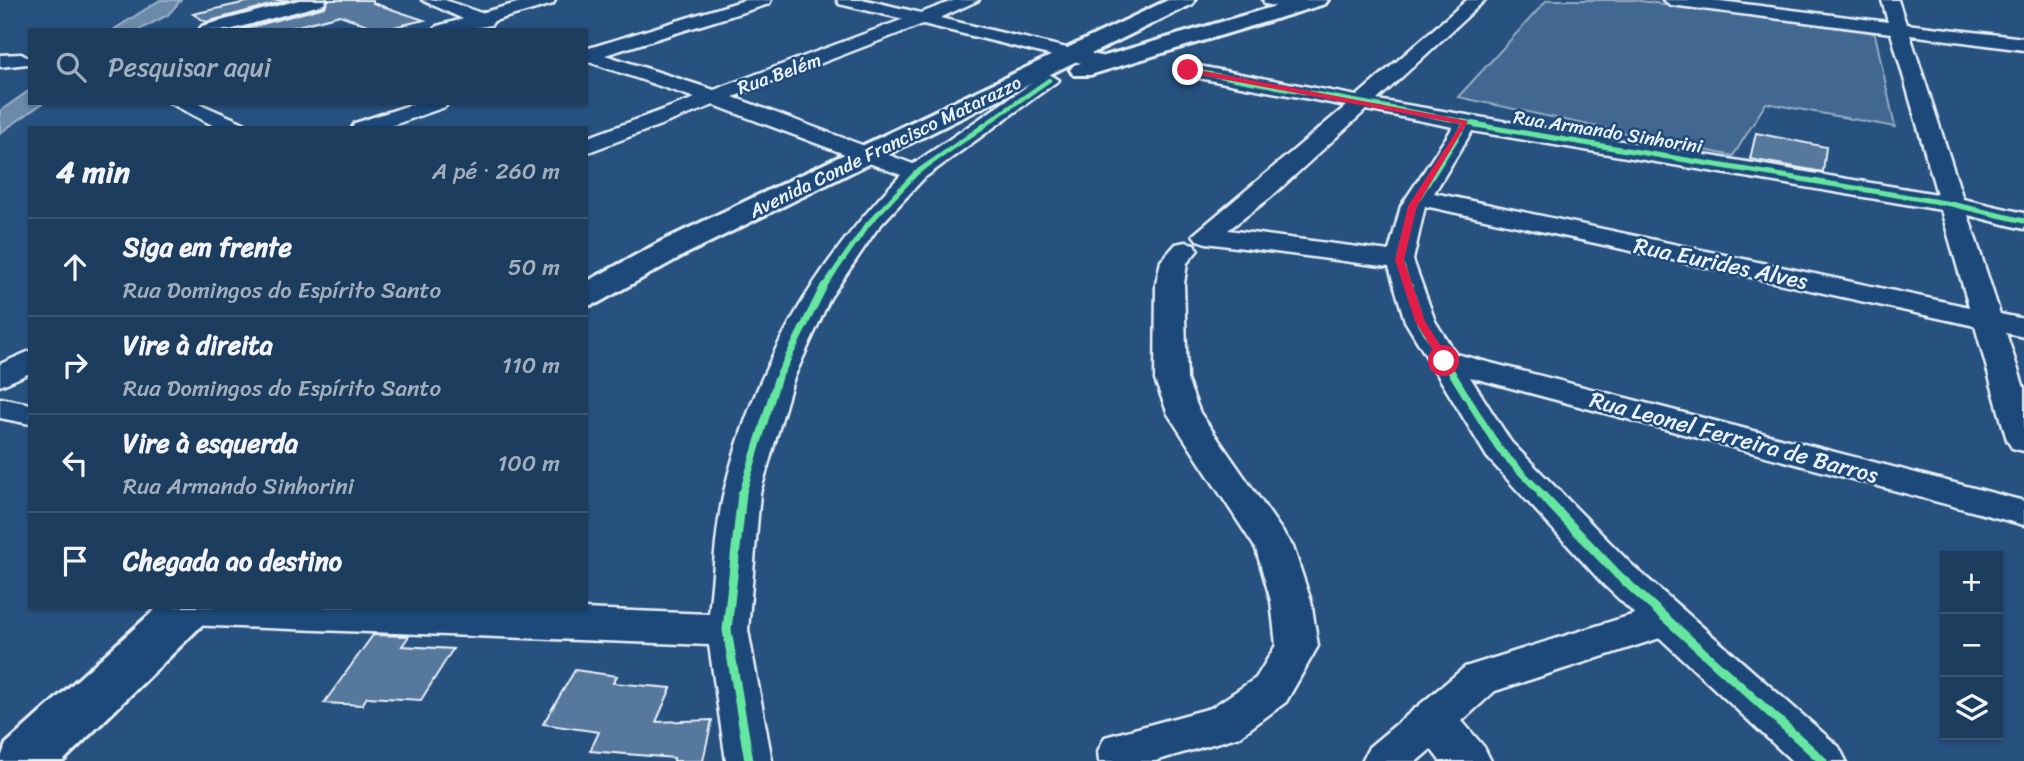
<!DOCTYPE html>
<html lang="pt">
<meta charset="utf-8">
<style>
:root{--surface:#1d3d5f;--page:#2a4868;--text:#f1f3f6;--muted:#a0aebd;--line:#3b5674}
body{margin:0;font-family:Sriracha,sans-serif;background:var(--page);color:var(--text)}
.controls{position:absolute;right:21px;bottom:21px;display:grid;overflow:hidden;border-radius:0px;box-shadow:0 2px 5px #0004}
.controls button{width:63px;height:63px;display:grid;place-items:center;padding:0;border:0;border-bottom:2px solid var(--line);background:var(--surface);color:var(--text);font:35px sans-serif}
.stop{position:absolute;width:21px;height:21px;margin:-16px;border:5px solid #e11d48;border-radius:50%;background:#fff}
.stop.end{background:#e11d48;border-color:#fff;box-shadow:0 2px 7px #0008}
.list{margin:0;padding:0;list-style:none}
h2{display:flex;justify-content:space-between;align-items:center;height:91px;margin:0;padding:0 28px;font-size:30px}
h2 small{font-size:23px;font-weight:400;color:var(--muted)}
.list li{display:grid;grid-template-columns:46px 1fr auto;gap:21px;align-items:center;box-sizing:border-box;height:98px;padding:0 28px;border-top:2px solid var(--line)}
.list b{display:block;font-size:26px;white-space:nowrap}
.list p{margin:0;font-size:23px;white-space:nowrap;color:var(--muted)}
.list em{font-size:23px;font-style:normal;color:var(--muted)}
.icon{flex:none;width:38px;height:38px;fill:none;stroke:currentColor;stroke-width:2;stroke-linecap:round;stroke-linejoin:round}
.map{position:relative;flex:none;width:2024px;height:761px;overflow:hidden}
.search{position:absolute;background:var(--surface);box-shadow:0 2px 5px #0004;left:28px;top:28px;width:560px;height:77px;display:flex;align-items:center;gap:18px;box-sizing:border-box;padding:0 24px;border-radius:0px;color:var(--muted);font-size:26px}
.panel{position:absolute;background:var(--surface);box-shadow:0 2px 5px #0004;left:28px;top:126px;width:560px;height:483px;border-radius:0px}
.map>svg:first-child{display:block}
.green{fill:#436891;stroke:#96acc4;stroke-width:2}
.water{fill:#6b8aaa;stroke:#9db3c9;stroke-width:2}
.building{fill:#57789d;stroke:#e8f1f8;stroke-width:2}
.lines{fill:none;stroke-linecap:round;stroke-linejoin:round}
.street-casing{stroke:#e8f1f8;stroke-width:5}
.secondary-casing{stroke:#e8f1f8;stroke-width:6}
.street{fill:#1f4a7a;fill-rule:evenodd}
.secondary{fill:#1f4a7a;fill-rule:evenodd}
.cycleway-far3-casing{stroke:#1f4a7a;stroke-width:7}
.cycleway-far2-casing{stroke:#1f4a7a;stroke-width:9}
.cycleway-far1-casing{stroke:#1f4a7a;stroke-width:11}
.cycleway-casing{stroke:#1f4a7a;stroke-width:13}
.cycleway-far3{stroke:#66e7a1;stroke-width:4.5}
.cycleway-far2{stroke:#66e7a1;stroke-width:5}
.cycleway-far1{stroke:#66e7a1;stroke-width:7}
.cycleway{stroke:#66e7a1;stroke-width:9}
.route{fill:#e11d48}
.labels{text-anchor:middle;stroke-width:5;stroke-linejoin:round;paint-order:stroke}
.far-street-label{font-size:19px;fill:#e8f1f8;stroke:#1f4a7a}
.street-label{font-size:23px;fill:#e8f1f8;stroke:#1f4a7a}
</style>
<div class="map">
<svg width="2024" height="761" viewBox="0 0 2024 761">
<rect width="100%" height="100%" fill="#27517f"/>
<filter id="ink" filterUnits="userSpaceOnUse"><feTurbulence type="fractalNoise" baseFrequency=".0143" numOctaves="2"/><feDisplacementMap in="SourceGraphic" scale="14" xChannelSelector="R" yChannelSelector="G"/><feConvolveMatrix kernelMatrix="1 2 1 2 8 2 1 2 1" color-interpolation-filters="sRGB"/></filter>
<g filter="url(#ink)">
<path class="green" d="M 1547,0 L 1634,0 L 1869,32 L 1875,34 L 1895,127 L 1766,103 L 1733,156 L 1458,97 Z"/>
<path class="water" d="M 160,0 L 181,0 L 168,15 L 139,30 L 113,30 Z
M 30,90 L 30,103 L 43,103 L 0,133 L 0,111 Z"/>
<path class="building" d="M 256,0 L 289,0 L 206,22 L 193,14 Z
M 328,0 L 373,0 L 373,3 L 424,20 L 381,30 L 340,15 L 282,30 L 240,30 L 325,7 Z
M 1756,133 L 1826,147 L 1823,172 L 1750,159 Z
M 373,635 L 409,636 L 402,646 L 453,649 L 421,700 L 367,697 L 362,705 L 324,703 Z
M 575,670 L 617,676 L 613,683 L 671,688 L 656,722 L 712,720 L 703,761 L 674,761 L 674,758 L 590,751 L 599,732 L 543,724 Z"/>
<g class="lines">
<defs>
<path id="street" d="M 299,0 L 326,0 L 324,4 L 229,30 L 199,30 L 202,26 Z
M 422,0 L 445,0 L 481,13 L 528,0 L 555,0 L 553,4 L 494,21 L 491,25 L 463,30 L 434,30 L 437,26 L 463,19 Z
M 745,0 L 771,0 L 769,4 L 605,55 L 714,90 L 904,19 L 839,4 L 837,0 L 866,0 L 921,13 L 955,0 L 979,0 L 940,18 L 1113,59 L 1116,63 L 1106,69 L 923,24 L 733,97 L 913,164 L 1042,76 L 1049,74 L 1059,80 L 924,178 L 877,229 L 830,298 L 793,380 L 760,493 L 748,630 L 772,761 L 726,761 L 709,645 L 188,625 L 174,621 L 169,607 L 532,607 L 709,614 C 714,574 715,531 724,492 C 754,368 813,266 901,175 L 714,105 L 586,153 L 586,138 L 695,98 L 586,61 L 586,49 Z
M 1263,0 L 1295,0 L 1308,6 L 1299,11 L 1265,4 Z
M 1467,0 L 1485,0 L 1377,100 L 1937,194 L 1891,33 L 1671,5 L 1663,0 L 1712,0 L 1888,22 L 1882,0 L 1898,0 L 1906,24 L 2024,38 L 2024,50 L 1910,35 L 1963,199 L 2024,213 L 2024,229 L 1968,215 L 2000,314 L 2024,319 L 2024,337 L 2006,333 L 2024,388 L 2024,451 L 2012,448 L 2007,440 L 1975,326 L 1425,206 L 1413,260 L 1435,321 L 1456,354 L 2024,501 L 2024,525 L 1470,377 L 1511,442 L 1632,565 L 1839,747 L 1846,761 L 1792,761 L 1660,638 L 1495,691 L 1462,721 L 1484,747 L 1491,761 L 1440,761 L 1431,749 L 1417,761 L 1362,761 L 1369,747 L 1465,667 L 1635,614 L 1604,585 L 1487,457 L 1405,321 L 1389,267 L 1206,243 L 1197,240 L 1193,235 L 1346,106 L 1188,76 L 1178,70 L 1188,64 L 1357,96 ZM 1366,110 L 1453,127 L 1401,206 L 1389,251 L 1228,230 L 1271,197 ZM 1472,131 L 1941,210 L 1969,307 L 1434,193 Z
M 21,54 L 30,59 L 28,64 L 0,67 L 0,55 Z
M 170,103 L 198,103 L 244,123 L 247,128 L 218,128 Z
M 416,103 L 448,103 L 445,107 L 385,128 L 352,128 L 355,123 Z
M 1185,242 L 1194,244 L 1198,250 L 1187,263 L 1184,284 L 1187,380 L 1200,413 L 1293,547 L 1311,601 L 1318,646 L 1286,702 L 1240,736 L 1155,761 L 1099,761 L 1098,751 L 1105,737 L 1211,708 L 1256,678 L 1276,645 L 1271,601 L 1256,549 L 1168,414 L 1155,380 L 1156,284 L 1161,261 L 1176,244 Z
M 30,351 L 30,373 L 0,386 L 0,364 Z
M 0,398 L 30,404 L 30,424 L 0,418 Z"/>
<path id="secondary" d="M 1168,0 L 1195,0 L 1192,4 L 684,255 L 598,303 L 586,306 L 586,282 L 662,241 Z
M 1296,0 L 1328,0 L 1325,4 L 1090,75 L 1074,75 L 1070,70 L 1074,65 Z
M 158,607 L 214,607 L 207,620 L 63,761 L 0,761 L 6,744 Z"/>
</defs>
<use href="#street" class="street-casing"/>
<use href="#secondary" class="secondary-casing"/>
<use href="#street" class="street"/>
<use href="#secondary" class="secondary"/>
<defs>
<path id="cycleway-far3" d="M 1188,70 L 1487,126
M 983,126 L 1049,80
M 1464,126 L 1466,123"/>
<path id="cycleway-far2" d="M 1476,125 L 1951,204 L 2024,221
M 823,288 L 868,224 L 916,173 L 985,125
M 1409,288 L 1400,260 L 1413,206 L 1465,125"/>
<path id="cycleway-far1" d="M 1409,286 L 1420,321 L 1499,449 L 1543,495
M 742,495 L 777,380 L 824,286"/>
<path id="cycleway" d="M 742,494 L 727,630 L 749,761
M 1541,494 L 1618,575 L 1823,761"/>
</defs>
<use href="#cycleway-far3" class="cycleway-far3-casing"/>
<use href="#cycleway-far2" class="cycleway-far2-casing"/>
<use href="#cycleway-far1" class="cycleway-far1-casing"/>
<use href="#cycleway" class="cycleway-casing"/>
<use href="#cycleway-far3" class="cycleway-far3"/>
<use href="#cycleway-far2" class="cycleway-far2"/>
<use href="#cycleway-far1" class="cycleway-far1"/>
<use href="#cycleway" class="cycleway"/>
</g>
</g>
<path class="route" d="M 1188,68 L 1468,121 L 1417,206 L 1404,260 L 1425,321 L 1450,361 L 1448,363 L 1441,363 L 1415,321 L 1395,260 L 1408,206 L 1461,124 L 1185,72 Z"/>
<g class="labels">
<g class="far-street-label">
<text transform="translate(779 73) rotate(-20)" y="7">Rua Belém</text>
<text transform="translate(1608 131) rotate(9)" y="7">Rua Armando Sinhorini</text>
<text transform="translate(885 146) rotate(-26)" y="7">Avenida Conde Francisco Matarazzo</text>
</g>
<g class="street-label">
<text transform="translate(1721 263) rotate(12)" y="8">Rua Eurides Alves</text>
<text transform="translate(1734 437) rotate(15)" y="8">Rua Leonel Ferreira de Barros</text>
</g>
</g>
</svg>
<div class="controls">
<button>+</button>
<button>−</button>
<button><svg class="icon" aria-label="layers" viewBox="0 0 24 24"><path d="M12 4l9 5-9 5-9-5zM3 14l9 5 9-5"/></svg></button>
</div>
<div class="stop" style="left:1444px;top:361px"></div>
<div class="stop end" style="left:1188px;top:70px"></div>
<div class="search"><svg class="icon" aria-label="search" viewBox="0 0 24 24"><circle cx="10" cy="10" r="6"/><path d="M15 15l6 6"/></svg>Pesquisar aqui</div>
<section class="panel">
<h2>4 min<small>A pé · 260 m</small></h2>
<ul class="list">
<li><svg class="icon" aria-label="ahead" viewBox="0 0 24 24"><path d="M12 20V5M6 11l6-6 6 6"/></svg><div><b>Siga em frente</b><p>Rua Domingos do Espírito Santo</p></div><em>50 m</em></li>
<li><svg class="icon" aria-label="right" viewBox="0 0 24 24"><path d="M7 20v-9h11M14 6l5 5-5 5"/></svg><div><b>Vire à direita</b><p>Rua Domingos do Espírito Santo</p></div><em>110 m</em></li>
<li><svg class="icon" aria-label="left" viewBox="0 0 24 24"><path d="M17 20v-9H6M10 6l-5 5 5 5"/></svg><div><b>Vire à esquerda</b><p>Rua Armando Sinhorini</p></div><em>100 m</em></li>
<li><svg class="icon" aria-label="arrive" viewBox="0 0 24 24"><path d="M6 21V4h12l-3 4 3 4H6"/></svg><div><b>Chegada ao destino</b></div></li>
</ul>
</section>
</div>
